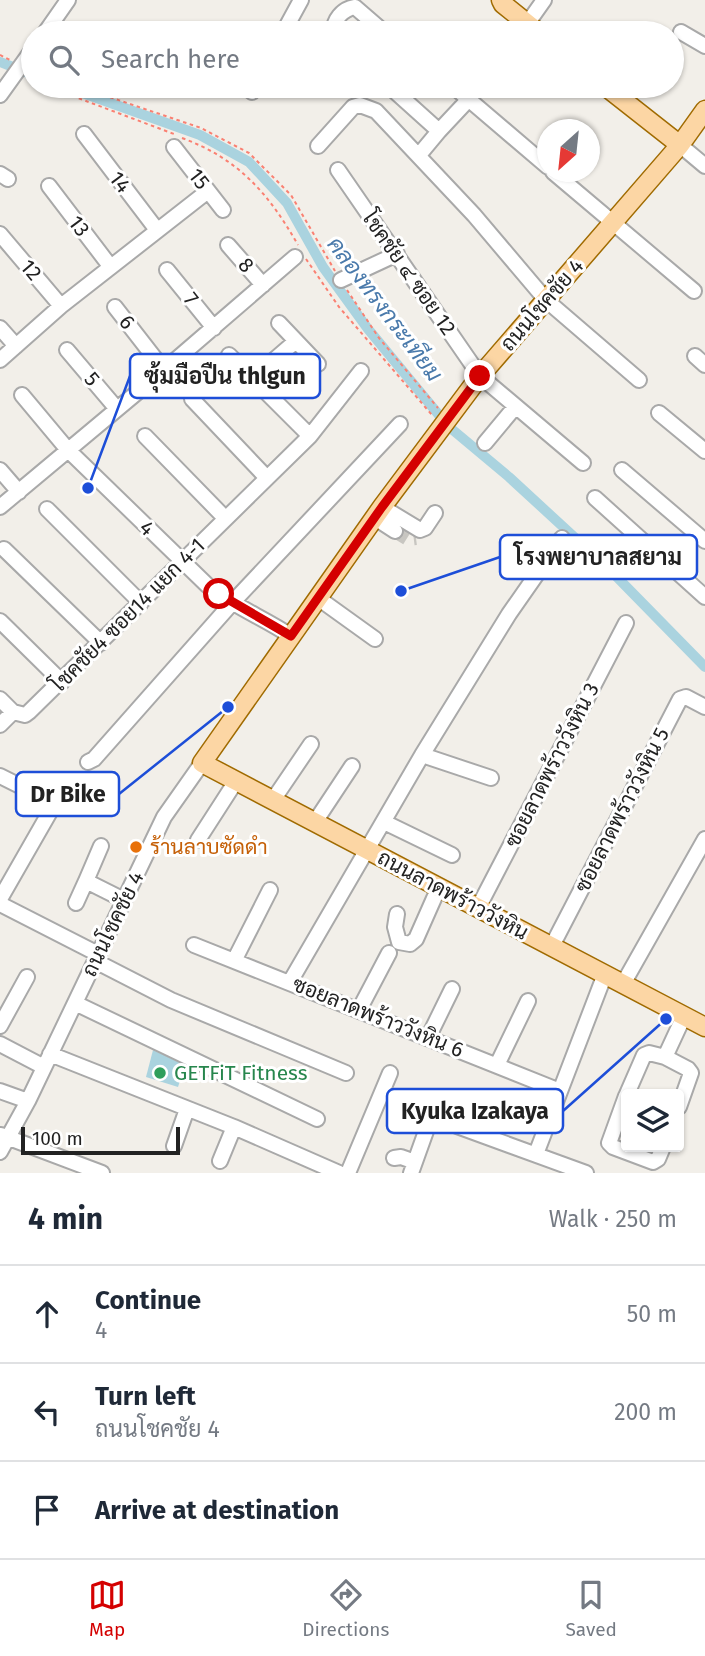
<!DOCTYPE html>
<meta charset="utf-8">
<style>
:root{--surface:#fff;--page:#f6f6f7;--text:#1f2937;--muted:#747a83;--line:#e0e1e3;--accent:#d40000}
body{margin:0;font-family:"Fira Sans",Sarabun,sans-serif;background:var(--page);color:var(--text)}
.controls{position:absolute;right:21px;bottom:21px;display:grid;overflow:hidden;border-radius:7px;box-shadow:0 2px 5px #0004}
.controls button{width:63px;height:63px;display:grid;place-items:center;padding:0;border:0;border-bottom:2px solid var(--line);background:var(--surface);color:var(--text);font:35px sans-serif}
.compass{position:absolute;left:537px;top:119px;width:63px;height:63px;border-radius:50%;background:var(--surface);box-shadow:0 2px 5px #0004;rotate:207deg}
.scale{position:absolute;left:21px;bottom:18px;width:159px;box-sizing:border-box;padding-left:7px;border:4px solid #222;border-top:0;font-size:19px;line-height:24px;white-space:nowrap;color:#222;-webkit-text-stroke:5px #fff;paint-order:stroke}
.stop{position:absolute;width:21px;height:21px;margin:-16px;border:5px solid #d40000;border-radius:50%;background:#fff}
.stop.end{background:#d40000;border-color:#fff;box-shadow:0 2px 7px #0008}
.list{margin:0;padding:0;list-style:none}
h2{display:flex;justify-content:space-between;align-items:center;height:91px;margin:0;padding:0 28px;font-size:30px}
h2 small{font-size:23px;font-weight:400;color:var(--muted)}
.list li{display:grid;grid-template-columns:46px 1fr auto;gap:21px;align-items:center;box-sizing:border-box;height:98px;padding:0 28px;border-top:2px solid var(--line)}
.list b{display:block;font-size:26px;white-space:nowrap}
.list p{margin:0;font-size:23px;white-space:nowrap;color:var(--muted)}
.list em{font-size:23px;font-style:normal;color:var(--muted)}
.icon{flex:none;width:38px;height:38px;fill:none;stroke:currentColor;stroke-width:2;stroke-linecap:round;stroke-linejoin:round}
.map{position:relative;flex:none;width:705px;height:1173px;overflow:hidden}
.search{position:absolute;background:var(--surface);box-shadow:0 2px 5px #0004;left:21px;right:21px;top:21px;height:77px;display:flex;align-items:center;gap:18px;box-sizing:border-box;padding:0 24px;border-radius:38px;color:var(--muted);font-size:26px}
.sheet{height:385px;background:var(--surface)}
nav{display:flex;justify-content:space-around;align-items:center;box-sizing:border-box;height:98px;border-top:2px solid var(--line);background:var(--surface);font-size:19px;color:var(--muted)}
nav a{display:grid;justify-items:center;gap:4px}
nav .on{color:var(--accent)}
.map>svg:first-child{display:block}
.water{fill:#aad3df}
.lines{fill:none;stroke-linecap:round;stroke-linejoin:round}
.canal{stroke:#aad3df;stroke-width:10}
.minor-tunnel{stroke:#c8c6c1;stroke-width:14;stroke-dasharray:14 7;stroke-linecap:butt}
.minor-casing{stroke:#a9a9a9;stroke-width:18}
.major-casing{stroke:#a06b00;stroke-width:21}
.path{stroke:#fa8072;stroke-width:2;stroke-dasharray:3.5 3.5;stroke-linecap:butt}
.minor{stroke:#fff;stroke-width:14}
.major{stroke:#fcd6a4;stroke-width:18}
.route{stroke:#d40000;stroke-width:9}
.food-dot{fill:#e8710a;stroke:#fff;stroke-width:2.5}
.leisure-dot{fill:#2e9e5b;stroke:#fff;stroke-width:2.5}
.labels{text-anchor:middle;stroke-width:6;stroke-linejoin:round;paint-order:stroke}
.street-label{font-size:21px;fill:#222;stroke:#fff}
.food-label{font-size:21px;fill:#c56008;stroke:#fff;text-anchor:start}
.leisure-label{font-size:21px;fill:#27864d;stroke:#fff;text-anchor:start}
.water-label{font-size:23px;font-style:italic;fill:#4a7aab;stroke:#fff}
.leader{fill:none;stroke:#1d4ed8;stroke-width:2.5}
.callout-dot{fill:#1d4ed8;stroke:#fff;stroke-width:2.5}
.callout{fill:#fff;stroke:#1d4ed8;stroke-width:2.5}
.callout-label{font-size:23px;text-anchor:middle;font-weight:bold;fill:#222}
</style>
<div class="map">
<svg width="705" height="1173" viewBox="0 0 705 1173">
<rect width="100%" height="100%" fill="#f2efe9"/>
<path class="water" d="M 153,1050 L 185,1065 L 178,1087 L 146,1077 Z"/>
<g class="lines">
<path class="canal" d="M 0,62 L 33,75
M 63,86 L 200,135 L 249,162 L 287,203 L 323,267 L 368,329 L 448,426 L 509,477 L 610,570 L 705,667"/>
<path class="minor-tunnel" d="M 395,531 L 408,539 L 416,538"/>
<defs>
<path id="minor" d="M 527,24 L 544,0
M 681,32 L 705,46
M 45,33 L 68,0
M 283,33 L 301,0
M 334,33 C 333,20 342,9 355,7 L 385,33
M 389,86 L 439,131 L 419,155
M 453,86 L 548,167
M 252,92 L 255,86
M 0,95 L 33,49
M 439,131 L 469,99
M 84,134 L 157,230
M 680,145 L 705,166
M 318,146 L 353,107 L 360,105 L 376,111 L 474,215 L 546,300 L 639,380
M 174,147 L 223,210
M 338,170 L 480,376 L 583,463
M 553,172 L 694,291
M 0,174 L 8,179
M 49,186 L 110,266
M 0,234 L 61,306
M 228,245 L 263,285
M 167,270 L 214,328
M 341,280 L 397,254
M 115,307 L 164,370
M 279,323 L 318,364
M 0,328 L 16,346
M 67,350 L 117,409
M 229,355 L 310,436
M 695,356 L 705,365
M 0,360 L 61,306 L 208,191
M 252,379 L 296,341
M 22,395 L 68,450 L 207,585 C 233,606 264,618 291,636
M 192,399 L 267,478
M 659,413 L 705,451
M 145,436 L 225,518
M 485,443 L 515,407
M 0,470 L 19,492
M 622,470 L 705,541
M 595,498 L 705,597
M 0,507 L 164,370 L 295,257
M 382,507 L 420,530 L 425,528 L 435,513
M 47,509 L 141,603
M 375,518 L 395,531
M 4,549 L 101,643
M 318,598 L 375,639
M 0,621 L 62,682
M 0,699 L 13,712 L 25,715 L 29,712 L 310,436 L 361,371
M 0,725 L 13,712
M 422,755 L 491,778
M 88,762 L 94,759 L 232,603 L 400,424
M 0,776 L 56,804
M 273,800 L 311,744
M 315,822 L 352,766
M 384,822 L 452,855
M 198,840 L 236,781
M 86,881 L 101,846
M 0,899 L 67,782
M 76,903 L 86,881 L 124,900
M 0,904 L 98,954
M 478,908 L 626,623
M 397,914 L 395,927 L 399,942 L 410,944 L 416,939 L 439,887
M 194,945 L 560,1091
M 552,946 L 680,699 L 686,697 L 705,707
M 95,961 L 171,1000 L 346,1073
M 234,961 L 270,890
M 290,982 L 422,755 L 509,614 L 562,538
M 623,984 L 705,839
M 75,1003 L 317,1119
M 359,1010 L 389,953
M 0,1026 L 27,977
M 428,1038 L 452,989
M 0,1044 L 44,1067
M 50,1054 L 234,1127 L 339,1173
M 665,1057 L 688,1069 L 691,1073 L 679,1107
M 497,1065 L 528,1001
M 0,1091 L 28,1101
M 627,1094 L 644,1055 L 649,1053 L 665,1057 L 684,1016
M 626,1096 L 609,1143 L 613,1147 L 653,1162 L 658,1159 L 663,1147
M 457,1126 L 586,1173
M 1,1135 L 102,1173
M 174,1146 L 187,1109
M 0,1152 L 28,1101 L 164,817 L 202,763
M 536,1154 L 605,974
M 394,1158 L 401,1157 L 415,1162
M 220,1161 L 234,1127
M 348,1173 L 390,1073
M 411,1173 L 430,1120"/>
<path id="major" d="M 501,0 L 503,4 L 539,33
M 605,86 L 680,145
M 705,110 L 680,145 L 480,376 L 382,507 L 202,763 L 705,1027"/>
</defs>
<use href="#minor" class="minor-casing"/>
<use href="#major" class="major-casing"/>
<path class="path" d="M 0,55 L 10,60
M 46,86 L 174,134
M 77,86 L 201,128 L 249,153 L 291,195 L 335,271
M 182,138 C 239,159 269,194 298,245
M 306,259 L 339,307 L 432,415
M 347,290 L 379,338 L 438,408"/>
<use href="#minor" class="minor"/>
<use href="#major" class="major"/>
</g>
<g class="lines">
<path class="route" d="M 219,594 L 291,636 L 382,507 L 480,376"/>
</g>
<circle class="food-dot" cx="136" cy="847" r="7"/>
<circle class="leisure-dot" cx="160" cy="1073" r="7"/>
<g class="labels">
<g class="street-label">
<text transform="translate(199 179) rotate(52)" y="7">15</text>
<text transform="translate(120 182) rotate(53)" y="7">14</text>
<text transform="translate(79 226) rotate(53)" y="7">13</text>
<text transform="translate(246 265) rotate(48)" y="7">8</text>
<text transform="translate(31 270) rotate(50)" y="7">12</text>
<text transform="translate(409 273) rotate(55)" y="7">โชคชัย ๔ ซอย 12</text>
<text transform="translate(191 299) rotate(51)" y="7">7</text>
<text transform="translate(542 305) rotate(-49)" y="7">ถนนโชคชัย 4</text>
<text transform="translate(127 322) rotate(52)" y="7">6</text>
<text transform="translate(92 379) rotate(50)" y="7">5</text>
<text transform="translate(147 528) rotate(44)" y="7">4</text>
<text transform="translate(128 615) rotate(-45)" y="7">โชคชัย4 ซอย14 แยก 4-1</text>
<text transform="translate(552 765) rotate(-63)" y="7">ซอยลาดพร้าววังหิน 3</text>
<text transform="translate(622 810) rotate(-63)" y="7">ซอยลาดพร้าววังหิน 5</text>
<text transform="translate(453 895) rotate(28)" y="7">ถนนลาดพร้าววังหิน</text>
<text transform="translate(113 924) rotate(-64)" y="7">ถนนโชคชัย 4</text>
<text transform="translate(378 1017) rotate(22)" y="7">ซอยลาดพร้าววังหิน 6</text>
</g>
<g class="food-label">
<text x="150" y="854">ร้านลาบซัดดำ</text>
</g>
<g class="leisure-label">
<text x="174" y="1080">GETFiT Fitness</text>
</g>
<g class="water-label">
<text transform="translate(385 309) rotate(53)" y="8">คลองทรงกระเทียม</text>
</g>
</g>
<path class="leader" d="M88 488L130 376M401 591L500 557M228 707L119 794M666 1019L563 1111"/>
<g class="callout-dot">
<circle cx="88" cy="488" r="7"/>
<circle cx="401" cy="591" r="7"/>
<circle cx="228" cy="707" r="7"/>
<circle cx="666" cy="1019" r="7"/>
</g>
<g class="callout">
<rect x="130" y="354" width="190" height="44" rx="7"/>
<rect x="500" y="535" width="197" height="44" rx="7"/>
<rect x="16" y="772" width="103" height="44" rx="7"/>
<rect x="387" y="1089" width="176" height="44" rx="7"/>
</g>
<g class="callout-label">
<text x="225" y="384">ซุ้มมือปืน thlgun</text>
<text x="598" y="565">โรงพยาบาลสยาม</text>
<text x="68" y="802">Dr Bike</text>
<text x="475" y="1119">Kyuka Izakaya</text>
</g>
</svg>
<div class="controls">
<button><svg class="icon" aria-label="layers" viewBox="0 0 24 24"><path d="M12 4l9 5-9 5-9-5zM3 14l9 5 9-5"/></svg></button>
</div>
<svg class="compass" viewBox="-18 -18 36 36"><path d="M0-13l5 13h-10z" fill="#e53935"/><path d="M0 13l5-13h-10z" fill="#747a83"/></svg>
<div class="scale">100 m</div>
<div class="stop" style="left:219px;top:594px"></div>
<div class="stop end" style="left:480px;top:376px"></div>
<div class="search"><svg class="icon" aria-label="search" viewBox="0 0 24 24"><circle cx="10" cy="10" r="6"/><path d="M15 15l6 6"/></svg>Search here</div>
</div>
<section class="sheet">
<h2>4 min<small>Walk · 250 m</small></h2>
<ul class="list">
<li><svg class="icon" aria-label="ahead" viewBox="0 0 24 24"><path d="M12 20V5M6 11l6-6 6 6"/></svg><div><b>Continue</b><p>4</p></div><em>50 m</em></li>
<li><svg class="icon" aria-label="left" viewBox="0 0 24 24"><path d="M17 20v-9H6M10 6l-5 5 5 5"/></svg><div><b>Turn left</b><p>ถนนโชคชัย 4</p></div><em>200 m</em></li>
<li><svg class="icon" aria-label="arrive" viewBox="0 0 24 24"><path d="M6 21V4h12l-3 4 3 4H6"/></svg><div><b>Arrive at destination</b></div></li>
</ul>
</section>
<nav>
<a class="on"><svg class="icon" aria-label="map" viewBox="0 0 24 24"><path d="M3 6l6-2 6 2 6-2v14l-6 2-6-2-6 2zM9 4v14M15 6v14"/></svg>Map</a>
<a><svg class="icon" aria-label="directions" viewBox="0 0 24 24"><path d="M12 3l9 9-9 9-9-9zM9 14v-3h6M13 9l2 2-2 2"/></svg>Directions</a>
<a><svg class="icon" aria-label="saved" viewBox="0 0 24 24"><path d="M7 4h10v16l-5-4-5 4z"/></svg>Saved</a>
</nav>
